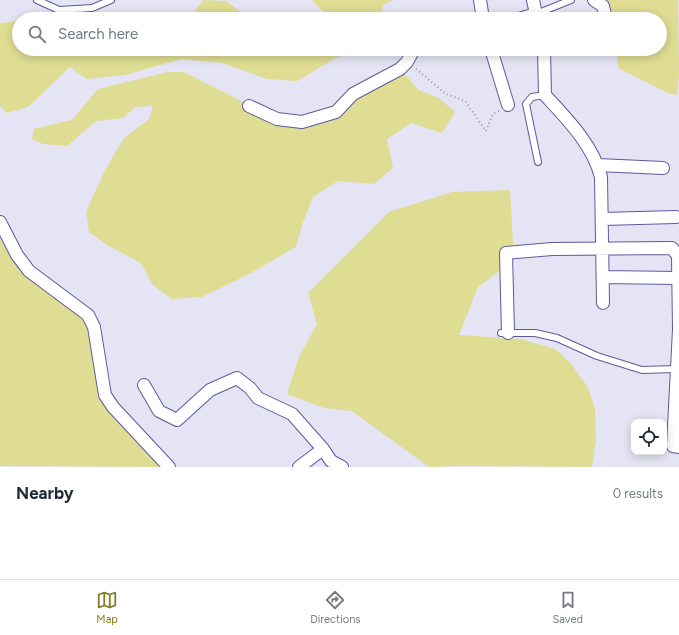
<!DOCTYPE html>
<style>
:root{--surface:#fff;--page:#f2f2f3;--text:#1f2937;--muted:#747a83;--line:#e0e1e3;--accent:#847f26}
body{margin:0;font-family:Figtree,sans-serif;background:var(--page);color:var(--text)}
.controls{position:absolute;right:12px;bottom:12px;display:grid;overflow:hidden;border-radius:8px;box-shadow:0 2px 10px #0003}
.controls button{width:36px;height:36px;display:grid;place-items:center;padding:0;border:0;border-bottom:1px solid var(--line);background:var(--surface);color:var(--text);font:20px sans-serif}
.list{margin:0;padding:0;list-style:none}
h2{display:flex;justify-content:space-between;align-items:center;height:52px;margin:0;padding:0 16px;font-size:17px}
h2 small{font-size:13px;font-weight:400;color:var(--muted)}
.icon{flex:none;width:22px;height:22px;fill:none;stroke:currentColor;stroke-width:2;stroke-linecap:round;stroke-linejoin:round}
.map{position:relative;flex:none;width:679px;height:467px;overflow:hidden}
.search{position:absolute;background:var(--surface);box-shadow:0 2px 10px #0003;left:12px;right:12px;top:12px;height:44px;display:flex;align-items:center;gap:10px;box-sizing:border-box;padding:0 14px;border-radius:22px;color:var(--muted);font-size:15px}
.sheet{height:112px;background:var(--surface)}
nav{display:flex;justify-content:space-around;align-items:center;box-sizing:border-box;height:56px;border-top:1px solid var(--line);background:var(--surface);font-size:11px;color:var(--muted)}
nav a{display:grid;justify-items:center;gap:2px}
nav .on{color:var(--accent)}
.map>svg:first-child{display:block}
.green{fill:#dfdc93}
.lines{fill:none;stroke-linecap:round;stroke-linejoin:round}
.lane-casing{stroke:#5f599c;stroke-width:8}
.street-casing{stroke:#5f599c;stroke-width:14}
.path{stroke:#9695ab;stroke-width:2;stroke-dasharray:1 3;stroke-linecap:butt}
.lane{stroke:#fff;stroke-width:6}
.street{stroke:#fff;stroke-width:12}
</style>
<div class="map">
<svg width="679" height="467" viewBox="0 0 679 467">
<rect width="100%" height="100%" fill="#e4e4f4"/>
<path class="green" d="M 203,0 L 226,1 L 250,19 L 189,19 Z
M 312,0 L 393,0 L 383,5 L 380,19 L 321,19 L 324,13 Z
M 602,0 L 678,0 L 679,75 L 677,95 L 668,93 L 618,68 L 617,49 L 660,49 L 660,19 L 614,19 L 612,11 Z
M 159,13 L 180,19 L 105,19 Z
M 19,21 L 19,49 L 281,49 L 284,53 L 303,52 L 305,49 L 351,49 L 297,81 L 267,79 L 222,63 L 181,59 L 125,75 L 87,79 L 70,67 L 28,107 L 7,113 L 0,106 L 0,23 Z
M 400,69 L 419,90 L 439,98 L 455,112 L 442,133 L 411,123 L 387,139 L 393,168 L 374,184 L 338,181 L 313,197 L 303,222 L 296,247 L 251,273 L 202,297 L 171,299 L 152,284 L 141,263 L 107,245 L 89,232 L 86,212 L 104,172 L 124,138 L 149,119 L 153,106 L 135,107 L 123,118 L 96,121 L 67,146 L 43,144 L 32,139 L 34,129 L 72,120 L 98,89 L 168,72 L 184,72 L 277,119 L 336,112 Z
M 510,190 L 514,260 L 478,287 L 459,335 L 521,339 L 555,349 L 571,364 L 587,386 L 595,408 L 596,440 L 592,467 L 460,466 L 429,467 L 352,411 L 324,408 L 287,394 L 299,357 L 317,324 L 308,293 L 389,212 L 452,192 Z
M 0,239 L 20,272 L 85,317 L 91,333 L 101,397 L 169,467 L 0,466 Z"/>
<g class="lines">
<defs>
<path id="lane" d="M 37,0 L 59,10 L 92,8 L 111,0
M 536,14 L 571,0
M 538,162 L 526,104 L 532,97 L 545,95
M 501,333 L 535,333 L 557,338 L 597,356 L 642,370 L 676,369"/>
<path id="street" d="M 480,0 L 483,19
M 533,0 L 537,19
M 594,0 L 603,6 L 606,19
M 519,19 L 536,14
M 491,49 L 508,105
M 544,49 L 545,95 C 567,119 593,145 601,177 L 603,303
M 249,106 L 277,119 L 302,122 L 336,112 L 353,94 L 400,69 L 407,62 L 414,49
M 598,165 L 663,168
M 602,219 L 676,217
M 0,222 L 17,255 L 29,271 L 88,315 L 94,327 L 105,395 L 113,407 L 169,467
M 603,277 L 678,278
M 508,333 L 506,253 L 552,249 L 672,248 L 678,256 L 679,329 L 673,446 L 679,447
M 144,385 L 159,411 L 177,420 L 210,390 L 237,378 L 250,388 L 258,398 L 292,414 L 323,449
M 299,467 L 323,449 L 331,461 L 342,467"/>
</defs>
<use href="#lane" class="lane-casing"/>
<use href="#street" class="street-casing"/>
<path class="path" d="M 416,69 L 446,94 L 465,101 L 486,131 L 493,114 L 499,111"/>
<use href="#lane" class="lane"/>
<use href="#street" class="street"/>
</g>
</svg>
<div class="controls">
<button><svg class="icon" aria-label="locate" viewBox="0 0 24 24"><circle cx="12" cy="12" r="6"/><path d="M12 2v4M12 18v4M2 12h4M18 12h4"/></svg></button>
</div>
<div class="search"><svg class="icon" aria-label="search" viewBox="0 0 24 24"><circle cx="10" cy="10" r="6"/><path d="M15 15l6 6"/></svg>Search here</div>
</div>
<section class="sheet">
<h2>Nearby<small>0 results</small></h2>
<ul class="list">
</ul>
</section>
<nav>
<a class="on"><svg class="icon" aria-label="map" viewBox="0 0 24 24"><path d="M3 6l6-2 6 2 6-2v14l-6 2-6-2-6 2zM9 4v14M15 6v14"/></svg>Map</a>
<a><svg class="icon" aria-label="directions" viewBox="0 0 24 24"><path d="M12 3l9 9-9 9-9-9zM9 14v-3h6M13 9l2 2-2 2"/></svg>Directions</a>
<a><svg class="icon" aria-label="saved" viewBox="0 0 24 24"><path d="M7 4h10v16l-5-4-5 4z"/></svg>Saved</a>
</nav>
